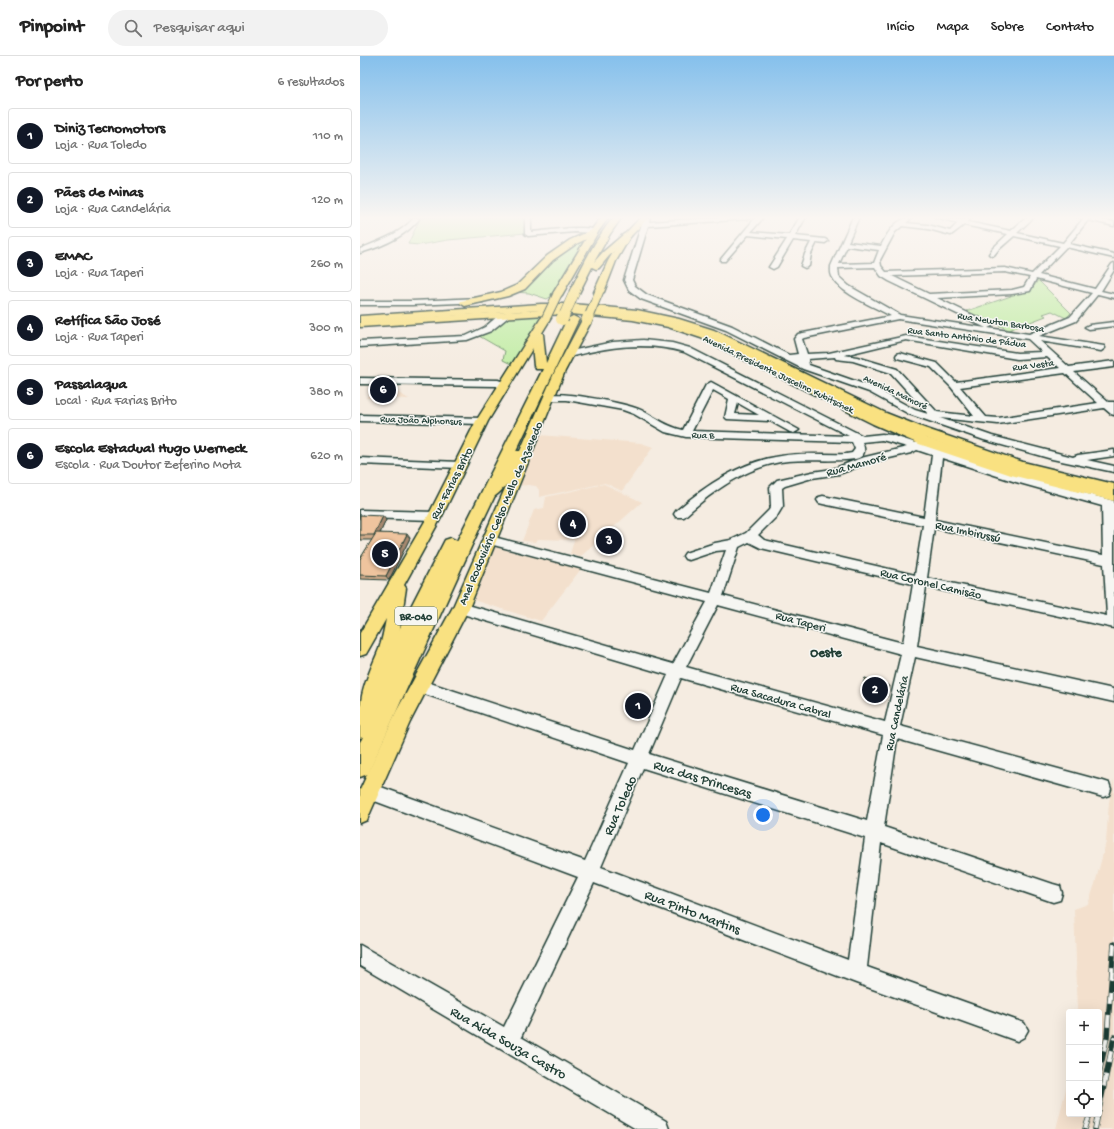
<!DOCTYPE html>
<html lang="pt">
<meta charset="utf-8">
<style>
:root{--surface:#fff;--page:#f2f2f2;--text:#222;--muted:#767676;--line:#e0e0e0;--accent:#111827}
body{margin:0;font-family:"Gochi Hand",sans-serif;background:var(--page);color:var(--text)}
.controls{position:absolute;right:12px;bottom:12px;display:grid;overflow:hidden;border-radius:4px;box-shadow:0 4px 16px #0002}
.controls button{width:36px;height:36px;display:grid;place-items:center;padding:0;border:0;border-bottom:1px solid var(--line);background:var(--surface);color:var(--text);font:20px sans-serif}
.you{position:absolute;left:403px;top:759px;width:14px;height:14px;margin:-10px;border:3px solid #fff;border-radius:50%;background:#1a73e8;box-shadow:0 0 0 6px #1a73e833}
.badge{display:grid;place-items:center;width:26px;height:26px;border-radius:50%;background:var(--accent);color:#fff;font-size:13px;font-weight:700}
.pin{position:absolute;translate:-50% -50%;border:2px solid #fff;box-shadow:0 1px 4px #0006}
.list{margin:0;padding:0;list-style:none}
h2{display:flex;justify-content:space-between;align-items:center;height:52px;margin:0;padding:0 16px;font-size:17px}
h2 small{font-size:13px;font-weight:400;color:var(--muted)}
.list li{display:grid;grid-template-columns:26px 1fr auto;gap:12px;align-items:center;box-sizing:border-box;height:56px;margin:0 8px 8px;padding:0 8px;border:1px solid var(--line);border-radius:4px}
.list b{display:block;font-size:15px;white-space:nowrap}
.list p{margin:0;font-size:13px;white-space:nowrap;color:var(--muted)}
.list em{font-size:13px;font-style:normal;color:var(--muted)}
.icon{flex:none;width:22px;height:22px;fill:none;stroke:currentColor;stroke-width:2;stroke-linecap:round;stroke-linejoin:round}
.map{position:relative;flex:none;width:754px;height:1073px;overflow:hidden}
header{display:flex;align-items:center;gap:24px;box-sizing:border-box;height:56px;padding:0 20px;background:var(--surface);border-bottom:1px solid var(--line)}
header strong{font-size:19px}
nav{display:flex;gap:22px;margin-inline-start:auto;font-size:14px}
.search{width:280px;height:36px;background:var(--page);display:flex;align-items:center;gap:10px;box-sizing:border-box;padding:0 14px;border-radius:22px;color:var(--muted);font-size:15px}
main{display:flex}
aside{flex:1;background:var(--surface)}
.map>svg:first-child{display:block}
.built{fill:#f3e0cd}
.green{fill:#c4eda8;stroke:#72956e}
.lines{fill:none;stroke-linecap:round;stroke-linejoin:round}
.minor-casing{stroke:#1f3d34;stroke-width:3}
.major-casing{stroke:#1f3d34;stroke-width:3}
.highway-casing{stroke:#1f3d34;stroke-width:3}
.minor{fill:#f6f6f2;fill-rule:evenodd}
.major{fill:#f9e181;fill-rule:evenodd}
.highway{fill:#f9e181;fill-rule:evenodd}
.rail-casing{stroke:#1f3d34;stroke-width:5.5}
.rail{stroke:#f6f6f2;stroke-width:4;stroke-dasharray:12;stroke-linecap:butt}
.major-bridge-far1-casing{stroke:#1f3d34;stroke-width:10;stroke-linecap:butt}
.major-bridge-casing{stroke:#1f3d34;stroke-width:13;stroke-linecap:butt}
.highway-bridge-far1-casing{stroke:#1f3d34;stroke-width:11;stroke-linecap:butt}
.highway-bridge-casing{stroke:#1f3d34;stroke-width:14;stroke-linecap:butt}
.major-bridge-far1{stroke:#f9e181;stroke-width:8}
.major-bridge{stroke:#f9e181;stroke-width:11}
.highway-bridge-far1{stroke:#f9e181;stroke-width:10}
.highway-bridge{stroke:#f9e181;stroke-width:12}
.wall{fill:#cea988;stroke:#1f3d34}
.shaded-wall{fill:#a7896f;stroke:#1f3d34}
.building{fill:#efc49e;stroke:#1f3d34}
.labels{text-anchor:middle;stroke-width:3;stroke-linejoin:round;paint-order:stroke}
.far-street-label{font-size:10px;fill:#1f3d34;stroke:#f6f6f2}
.shield{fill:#f6f6f2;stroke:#60746d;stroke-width:1}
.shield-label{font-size:11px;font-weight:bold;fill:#1f3d34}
.street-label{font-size:12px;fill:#1f3d34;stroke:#f6f6f2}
.neighbourhood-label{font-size:13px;font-weight:bold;fill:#1f3d34;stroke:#f6f6f2}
.near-street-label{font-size:14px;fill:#1f3d34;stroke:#f6f6f2}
</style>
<header>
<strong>Pinpoint</strong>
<div class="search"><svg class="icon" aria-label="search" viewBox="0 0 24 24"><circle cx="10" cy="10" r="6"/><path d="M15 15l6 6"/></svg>Pesquisar aqui</div>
<nav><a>Início</a><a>Mapa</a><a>Sobre</a><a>Contato</a></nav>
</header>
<main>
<aside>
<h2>Por perto<small>6 resultados</small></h2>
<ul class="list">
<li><span class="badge">1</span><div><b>Diniz Tecnomotors</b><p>Loja · Rua Toledo</p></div><em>110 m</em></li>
<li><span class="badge">2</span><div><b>Pães de Minas</b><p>Loja · Rua Candelária</p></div><em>120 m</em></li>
<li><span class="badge">3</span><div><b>EMAC</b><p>Loja · Rua Taperi</p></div><em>260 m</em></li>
<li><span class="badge">4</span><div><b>Retífica São José</b><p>Loja · Rua Taperi</p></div><em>300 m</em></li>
<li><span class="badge">5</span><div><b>Passalaqua</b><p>Local · Rua Farias Brito</p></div><em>380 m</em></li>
<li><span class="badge">6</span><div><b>Escola Estadual Hugo Werneck</b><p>Escola · Rua Doutor Zeferino Mota</p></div><em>620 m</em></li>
</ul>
</aside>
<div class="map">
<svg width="754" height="1073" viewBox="0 0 754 1073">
<rect width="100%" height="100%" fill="#f5ece1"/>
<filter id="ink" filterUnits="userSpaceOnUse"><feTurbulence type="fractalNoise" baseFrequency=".025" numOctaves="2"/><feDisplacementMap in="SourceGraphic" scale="8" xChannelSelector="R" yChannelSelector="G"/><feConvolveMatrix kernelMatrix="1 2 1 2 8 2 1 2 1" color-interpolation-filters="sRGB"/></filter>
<g filter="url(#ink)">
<path class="built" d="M 18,325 L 49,343 L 6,342 Z
M 179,379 L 281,387 L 293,391 L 262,435 L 245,427 L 179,441 L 179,434 L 176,430 L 168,429 L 158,430 Z
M 244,428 L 282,446 L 220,501 L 210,498 L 214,484 L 177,483 L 175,486 L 162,485 L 174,454 L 184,452 L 186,441 Z
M 134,491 L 221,513 L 181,565 L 113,544 Z
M 754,723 L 754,1073 L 696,1073 L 709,1021 L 709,1058 L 739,1058 L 739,956 L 718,956 L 714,853 L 728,848 L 735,828 L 746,786 L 749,746 Z"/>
<path class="green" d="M 67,161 L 166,161 L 166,177 L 88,184 L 59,189 L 48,188 L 60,163 Z
M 230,178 L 200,235 L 187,243 L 169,237 L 151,236 L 170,229 L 195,201 Z
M 678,224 L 711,257 L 706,262 L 692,255 L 683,258 L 686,260 L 649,274 L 607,255 L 651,240 L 650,237 C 664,236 671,237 678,224 Z
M 183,258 L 168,283 L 151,308 L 143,304 L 145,295 L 119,280 L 133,274 L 139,266 L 149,259 Z"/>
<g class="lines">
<defs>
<path id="minor" d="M 51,161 L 57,161 L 59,163 C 46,180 21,191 0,197 L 0,193 C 18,185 39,179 53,163 Z
M 165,161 L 171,161 L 171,176 C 185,175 229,168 238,175 L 235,177 L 215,176 L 168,180 L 165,178 Z
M 284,161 L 290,161 L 289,166 L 362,161 L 391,161 L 388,163 L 288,170 L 272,224 L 275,230 L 287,239 L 372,270 L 429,299 L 438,298 L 434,283 L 438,278 L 531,260 C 515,251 481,238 473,222 C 470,218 471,214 471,210 L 493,161 L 499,161 L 488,186 L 521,190 C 528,176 537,161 553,161 L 546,167 L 568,169 L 590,175 L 598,167 L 575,161 L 586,161 L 602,164 L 607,161 L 610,163 L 608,166 L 651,175 L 667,161 L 674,161 L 657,177 L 703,187 L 723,163 L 718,161 L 731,161 L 754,166 L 754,170 L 728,164 L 709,188 L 754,198 L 754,202 L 706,191 L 679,219 L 735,233 L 752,208 L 754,207 L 754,214 L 741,235 L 754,238 L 754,242 L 738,238 L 716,265 L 679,280 L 744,290 L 745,292 L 741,295 L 680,285 L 709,311 L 754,305 L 754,311 L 714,316 L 748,346 L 754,346 L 754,359 L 751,358 L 744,352 L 638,368 L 580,362 L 632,380 L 713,401 L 718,399 L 754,394 L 754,400 L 727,404 L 754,410 L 754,416 L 692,403 L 624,384 L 549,358 L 509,336 L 443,313 L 366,274 L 281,243 L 269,234 L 264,224 ZM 604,169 L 648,178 L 633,192 L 629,198 L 632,200 L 634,199 L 638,194 L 654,180 L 700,190 L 672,218 L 645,212 L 526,216 L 521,210 L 520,204 L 535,176 L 542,170 L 568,173 L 591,179 ZM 487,190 L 519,194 L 514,207 L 479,208 ZM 515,211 L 521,220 L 529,225 L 626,272 L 540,259 L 489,230 L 479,221 L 478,212 ZM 645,216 L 670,221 L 664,231 L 652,234 L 569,238 L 532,220 ZM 676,223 L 732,237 L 710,261 L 669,278 L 628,272 L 632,270 L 631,268 L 577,242 L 652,238 L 670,235 ZM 538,263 L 668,283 L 682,296 L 657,297 L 546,280 L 469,297 L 447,298 L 442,283 L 444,282 ZM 546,284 L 657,303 L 687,301 L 700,312 L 596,326 L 577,307 L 540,297 L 537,298 L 536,300 L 537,302 L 571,311 L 591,331 L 614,360 L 577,356 L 537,313 L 497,301 L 484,299 ZM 475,301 L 476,303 L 493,305 L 531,317 L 568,358 L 555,354 L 515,332 L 449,309 L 448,303 ZM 705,317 L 738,347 L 638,362 L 626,361 L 600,331 Z
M 396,161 L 402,161 L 402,163 L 391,176 L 429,179 L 440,161 L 446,161 L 435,180 L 465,183 L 468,185 L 465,187 L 457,186 L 451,198 L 449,210 L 445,212 L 441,210 L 445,198 L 451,186 L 433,184 L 417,211 L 413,213 L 409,211 L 427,183 L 388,179 L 365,205 L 361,205 L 361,203 Z
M 120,242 L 123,242 L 123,246 L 52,249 L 0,249 L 0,245 L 52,245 Z
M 148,256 L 152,258 L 131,275 L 107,284 L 0,291 L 0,285 L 106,280 L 125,271 L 139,259 Z
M 754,266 L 754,270 L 729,273 L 725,271 L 729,269 Z
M 283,284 L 312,287 L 330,292 L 503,380 L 522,378 L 531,379 L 556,387 L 563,387 L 564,389 L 664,421 L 754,445 L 754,572 L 566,531 L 557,590 L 753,633 L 754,646 L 555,601 L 540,670 L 743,725 L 749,727 L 751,733 L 749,739 L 743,741 L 537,683 L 524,771 L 693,828 L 700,830 L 702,837 L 700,844 L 693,846 L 521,787 L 507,911 L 664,967 L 668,974 L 664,981 L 657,985 L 496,927 L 234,827 L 161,981 L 306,1065 L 309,1073 L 276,1073 L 0,910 L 0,889 L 144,971 L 218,821 L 4,741 L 2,735 L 4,729 L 10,727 L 225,805 L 269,707 L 56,635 L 54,630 L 56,625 L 61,624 L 275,694 L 308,619 L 96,556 L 94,552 L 96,548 L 101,547 L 313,608 L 347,546 L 126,487 L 124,484 L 126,481 L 130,480 L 351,537 L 366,494 L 356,495 L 329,504 L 325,503 L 323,500 L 325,497 L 355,487 L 371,484 L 386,477 L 409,454 L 411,450 L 410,431 L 417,424 L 452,416 L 473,413 L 501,402 L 547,391 L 522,384 L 502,386 C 506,394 505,401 495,403 C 473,406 450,403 428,405 C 389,409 352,435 324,461 L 316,461 L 314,458 L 316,455 C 345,430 382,405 421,400 C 442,396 464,399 486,398 L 492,397 L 495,393 L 492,386 L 326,381 L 305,376 L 274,358 L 263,354 L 207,344 L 189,344 L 184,341 C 193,332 268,348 281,354 C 295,361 307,371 323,374 L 346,329 L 351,326 L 439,374 L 434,377 L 430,376 L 410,365 L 367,363 L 365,361 L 369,343 L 353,334 L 332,375 L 489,380 L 324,296 C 285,285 248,291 209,301 L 205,298 L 206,296 L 253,286 ZM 378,347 L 399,359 L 375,358 ZM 557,394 L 572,399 L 564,461 L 463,440 L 459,441 L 457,444 L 459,447 L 463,448 L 563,469 L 555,519 L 404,484 L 398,479 L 417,460 L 423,450 L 422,432 L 425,430 L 452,422 L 479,418 L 508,407 L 551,397 ZM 582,402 L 656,426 L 742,450 L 743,499 L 575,464 ZM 574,472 L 744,508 L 747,560 L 567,522 ZM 389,486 L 401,492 L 553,528 L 543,587 L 363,540 L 379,491 ZM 358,549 L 541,598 L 525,666 L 326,611 ZM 321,622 L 523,679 L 507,765 L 289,698 ZM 283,712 L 505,782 L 488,904 L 241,811 Z
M 0,322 L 138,324 L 144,326 L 147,332 L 142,335 L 139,334 L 137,330 L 0,328 Z
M 0,359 L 122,362 L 127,365 L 122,368 L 0,365 Z
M 0,402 L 100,406 L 105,409 L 100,412 L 0,408 Z
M 0,454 L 75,456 L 79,457 L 81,460 L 79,463 L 75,464 L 0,462 Z"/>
<path id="major" d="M 241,161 L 249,161 L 238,176 L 202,239 L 200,241 L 194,241 L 192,239 L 230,176 Z
M 281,161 L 289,161 L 270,181 L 256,205 L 244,236 L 239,239 L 236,238 L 234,236 L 248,205 L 263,180 Z
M 211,252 L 273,258 L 314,267 L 349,278 L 521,362 L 567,382 L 660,413 L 754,435 L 754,445 L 651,419 L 559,388 L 513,368 L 341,282 L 308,271 L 273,264 L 211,258 L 186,259 L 191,262 L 128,365 L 82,460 L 44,529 L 46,532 L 37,592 L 20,630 L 15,651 L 8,653 L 1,651 C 0,635 13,608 19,593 C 22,584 24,573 26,563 L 6,598 L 0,600 L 0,577 L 68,460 L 116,365 L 181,262 L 186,259 L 0,271 L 0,265 Z
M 227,261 L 232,264 L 205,315 L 109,552 L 50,666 L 7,764 L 0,767 L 0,734 L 36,656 L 93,551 L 147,428 C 141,435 134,445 123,442 L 121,439 L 136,423 L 152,395 L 160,395 L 195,315 L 222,264 Z"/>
<path id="highway" d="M 254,161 L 262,161 L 250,178 L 234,206 L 243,196 L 264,178 L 267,177 L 271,180 L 249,200 L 239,212 L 236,213 L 232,211 L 219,237 L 211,237 L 210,235 C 223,209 235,183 254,161 Z
M 234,173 L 238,176 L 237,178 L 216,188 L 193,204 L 165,233 L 148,240 L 105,250 L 100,247 L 101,245 L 141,236 L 157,229 L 187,200 L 210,184 Z
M 181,248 L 213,248 L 277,254 L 319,263 L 354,274 L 526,357 L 564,372 L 663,406 L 754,428 L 754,438 L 654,413 L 554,378 L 516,363 L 346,278 L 312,268 L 277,260 L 213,254 L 181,254 L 0,266 L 0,260 Z
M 213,260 L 219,263 L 121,469 L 8,718 L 0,721 L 0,686 L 3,681 L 0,682 L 0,650 L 85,484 L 91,482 L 97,485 L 183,313 L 176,313 L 174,310 L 171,278 L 173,276 L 181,276 L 183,278 L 186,307 L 207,263 Z"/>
</defs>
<use href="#minor" class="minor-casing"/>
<use href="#major" class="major-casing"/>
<use href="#highway" class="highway-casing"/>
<use href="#minor" class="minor"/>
<use href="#major" class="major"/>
<use href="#highway" class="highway"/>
<defs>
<path id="rail" d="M 739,1018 L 747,981 L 754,888
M 739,1054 L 754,981
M 725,1073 L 730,1058
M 735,1073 L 738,1058"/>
</defs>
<use href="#rail" class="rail-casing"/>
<use href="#rail" class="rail"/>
<defs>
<path id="major-bridge-far1" d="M 186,262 L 197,239
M 228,262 L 239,236"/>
<path id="major-bridge" d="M 227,264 L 228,261"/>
<path id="highway-bridge-far1" d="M 203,262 L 215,235"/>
<path id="highway-bridge" d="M 202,263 L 203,261"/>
</defs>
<use href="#major-bridge-far1" class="major-bridge-far1-casing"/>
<use href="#major-bridge" class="major-bridge-casing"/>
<use href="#highway-bridge-far1" class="highway-bridge-far1-casing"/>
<use href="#highway-bridge" class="highway-bridge-casing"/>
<use href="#major-bridge-far1" class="major-bridge-far1"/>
<use href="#major-bridge" class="major-bridge"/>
<use href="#highway-bridge-far1" class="highway-bridge-far1"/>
<use href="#highway-bridge" class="highway-bridge"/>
</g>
<path class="wall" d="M 0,459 L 26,464 L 20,477 L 50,482 L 29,524 L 0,523 L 0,503 L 12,484 L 0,484 Z
M 505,622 L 528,637 L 527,641 L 502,633 Z"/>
<path class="shaded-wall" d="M 23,460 L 26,464 L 17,484 L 14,479 Z
M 47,478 L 50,482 L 29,524 L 26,520 Z"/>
<path class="building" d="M 0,459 L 23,460 L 14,479 L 0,479 Z
M 16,477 L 47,478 L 26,520 L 0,519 L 0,503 Z
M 505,622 L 530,630 L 528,637 L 503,629 Z"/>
</g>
<linearGradient id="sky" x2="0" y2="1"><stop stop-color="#85c0ec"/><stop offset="0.52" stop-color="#faf6f2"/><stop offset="1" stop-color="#faf6f2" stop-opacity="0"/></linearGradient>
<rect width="754" height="311" fill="url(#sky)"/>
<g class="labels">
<g class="far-street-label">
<text transform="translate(641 265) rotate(9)" y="4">Rua Newton Barbosa</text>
<text transform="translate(607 280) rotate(7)" y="4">Rua Santo Antônio de Pádua</text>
<text transform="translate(673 308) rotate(-7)" y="4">Rua Vesta</text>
<text transform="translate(419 317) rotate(26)" y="4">Avenida Presidente Juscelino Kubitschek</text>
<text transform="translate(536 335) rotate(25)" y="4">Avenida Mamoré</text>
<text transform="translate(61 363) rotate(2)" y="4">Rua João Alphonsus</text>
<text transform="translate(343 378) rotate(1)" y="4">Rua B</text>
</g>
<rect class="shield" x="35" y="551" width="42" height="18" rx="3"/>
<g class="shield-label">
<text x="56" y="564">BR-040</text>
</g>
<g class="street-label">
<text transform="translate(496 408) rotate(-16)" y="4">Rua Mamoré</text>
<text transform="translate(91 427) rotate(-63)" y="4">Rua Farias Brito</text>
<text transform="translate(140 457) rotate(-67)" y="4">Anel Rodoviário Celso Mello de Azevedo</text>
<text transform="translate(608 475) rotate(12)" y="4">Rua Imbirussú</text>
<text transform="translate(571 527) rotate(13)" y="4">Rua Coronel Camisão</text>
<text transform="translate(441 565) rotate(15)" y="4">Rua Taperi</text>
<text transform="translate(421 644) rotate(16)" y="4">Rua Sacadura Cabral</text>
<text transform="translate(536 657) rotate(-78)" y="4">Rua Candelária</text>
</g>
<g class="neighbourhood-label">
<text x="466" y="600">Oeste</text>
</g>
<g class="near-street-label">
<text transform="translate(343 722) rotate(17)" y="5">Rua das Princesas</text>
<text transform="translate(259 749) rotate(-66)" y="5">Rua Toledo</text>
<text transform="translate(333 855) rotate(21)" y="5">Rua Pinto Martins</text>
<text transform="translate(149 986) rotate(30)" y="5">Rua Aída Souza Castro</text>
</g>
</g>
</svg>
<div class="controls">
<button>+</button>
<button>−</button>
<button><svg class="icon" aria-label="locate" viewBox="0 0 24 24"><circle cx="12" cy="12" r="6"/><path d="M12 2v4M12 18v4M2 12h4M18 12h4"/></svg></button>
</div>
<div class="you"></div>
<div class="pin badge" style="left:278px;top:650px">1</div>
<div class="pin badge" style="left:515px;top:634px">2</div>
<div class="pin badge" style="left:249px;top:485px">3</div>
<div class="pin badge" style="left:213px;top:468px">4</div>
<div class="pin badge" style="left:25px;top:498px">5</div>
<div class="pin badge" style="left:23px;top:334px">6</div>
</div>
</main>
